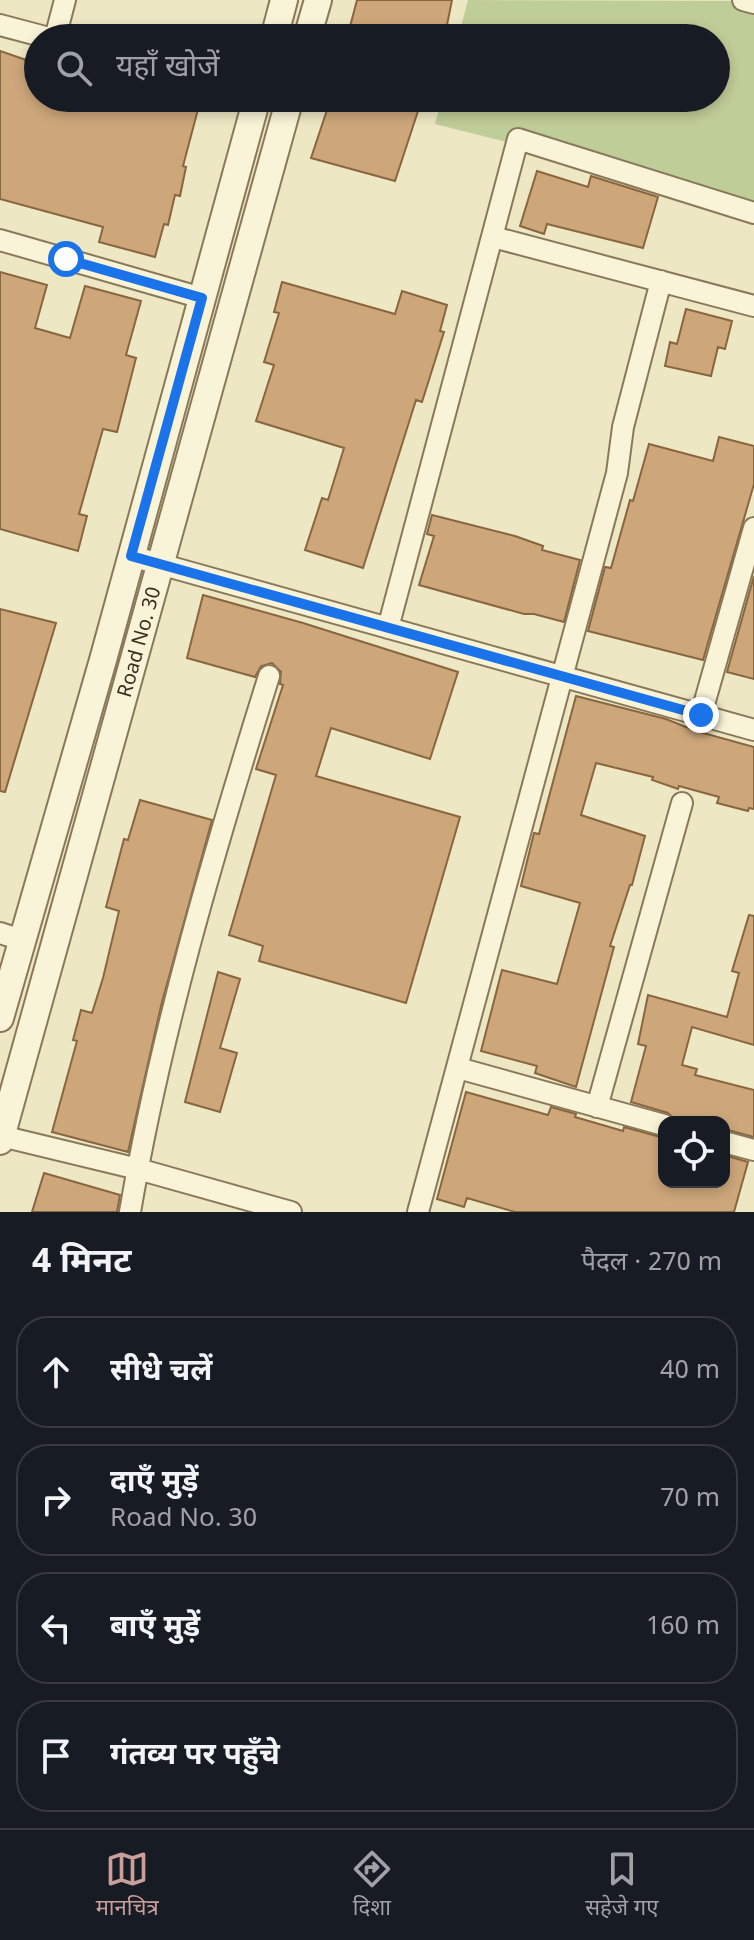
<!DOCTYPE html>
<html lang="hi">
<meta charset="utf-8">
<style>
:root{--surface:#171b24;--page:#20242c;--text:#f1f3f6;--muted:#9ea1a6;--line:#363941;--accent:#c99f9a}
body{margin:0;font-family:Georgia,"Noto Sans Devanagari",serif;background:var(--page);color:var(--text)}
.controls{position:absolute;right:24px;bottom:24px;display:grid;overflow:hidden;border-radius:16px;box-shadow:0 4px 12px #0003}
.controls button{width:72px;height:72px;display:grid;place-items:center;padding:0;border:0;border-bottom:2px solid var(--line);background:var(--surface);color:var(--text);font:40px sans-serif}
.stop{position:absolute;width:24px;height:24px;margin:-18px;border:6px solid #1a73e8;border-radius:50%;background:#fff}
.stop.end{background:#1a73e8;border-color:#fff;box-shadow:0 2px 8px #0008}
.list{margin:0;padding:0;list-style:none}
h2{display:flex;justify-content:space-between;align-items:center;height:104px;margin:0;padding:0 32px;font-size:34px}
h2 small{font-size:26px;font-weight:400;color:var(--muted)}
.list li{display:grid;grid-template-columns:52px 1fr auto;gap:24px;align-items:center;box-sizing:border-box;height:112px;margin:0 16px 16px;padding:0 16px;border:2px solid var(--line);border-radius:32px}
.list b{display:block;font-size:30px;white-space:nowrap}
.list p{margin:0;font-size:26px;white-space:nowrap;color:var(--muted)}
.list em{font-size:26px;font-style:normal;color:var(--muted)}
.icon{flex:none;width:44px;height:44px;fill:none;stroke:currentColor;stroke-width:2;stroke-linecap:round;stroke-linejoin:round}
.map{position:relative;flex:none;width:754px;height:1212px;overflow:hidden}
.search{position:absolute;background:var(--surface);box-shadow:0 4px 12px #0003;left:24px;right:24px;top:24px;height:88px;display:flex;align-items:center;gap:20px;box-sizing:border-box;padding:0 28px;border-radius:44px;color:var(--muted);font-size:30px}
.sheet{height:616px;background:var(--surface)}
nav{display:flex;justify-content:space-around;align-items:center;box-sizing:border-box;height:112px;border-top:2px solid var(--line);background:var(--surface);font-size:22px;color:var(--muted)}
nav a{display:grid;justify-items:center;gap:4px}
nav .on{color:var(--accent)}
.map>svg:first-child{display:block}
.green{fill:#bfcd98}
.building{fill:#cda77a;stroke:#886640;stroke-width:2}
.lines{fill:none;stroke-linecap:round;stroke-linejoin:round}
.minor-casing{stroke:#89795a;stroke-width:24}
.tertiary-casing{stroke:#89795a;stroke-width:30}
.minor{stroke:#f9f3d7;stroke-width:20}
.tertiary{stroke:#f9f3d7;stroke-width:26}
.route{stroke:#1a73e8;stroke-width:10}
.labels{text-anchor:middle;stroke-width:8;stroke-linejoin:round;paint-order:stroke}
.street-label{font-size:20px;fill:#392f1e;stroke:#f6f0d3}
</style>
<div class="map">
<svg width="754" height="1212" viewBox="0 0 754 1212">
<rect width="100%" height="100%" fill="#eee7c4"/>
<path class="green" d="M 468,0 L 754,1 L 754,204 L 435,124 L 442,98 L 716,98 L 716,38 L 458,38 Z"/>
<path class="building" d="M 357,0 L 452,0 L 446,30 L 429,27 L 426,38 L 347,38 Z
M 0,51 L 38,64 L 38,98 L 201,98 L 183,166 L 186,167 L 180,196 L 175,195 L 168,225 L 164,224 L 155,257 L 99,242 L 103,227 L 0,199 Z
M 331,98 L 382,98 L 419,108 L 395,181 L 311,158 Z
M 537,171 L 588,187 L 591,176 L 658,197 L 643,248 L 547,224 L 544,234 L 520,226 Z
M 0,272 L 47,285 L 35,328 L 70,338 L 85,286 L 141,301 L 126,355 L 136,358 L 117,432 L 103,429 L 79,514 L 87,516 L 78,551 L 0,529 Z
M 282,282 L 395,314 L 402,291 L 447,305 L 440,331 L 444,332 L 422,402 L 416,400 L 363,568 L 305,550 L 322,498 L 328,500 L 344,448 L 256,421 L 274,365 L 264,362 L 279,313 L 274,312 Z
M 686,309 L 732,321 L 725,349 L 718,347 L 711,376 L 665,366 L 670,342 L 677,344 Z
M 719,437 L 754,446 L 754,484 L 703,660 L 588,631 L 605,567 L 611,568 L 630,500 L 633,501 L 649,444 L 713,461 Z
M 432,515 L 515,536 L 543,546 L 542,550 L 580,560 L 564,622 L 534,614 L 524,614 L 419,585 L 434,536 L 427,534 Z
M 754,576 L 754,679 L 727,672 Z
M 203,595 L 303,623 L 458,672 L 430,759 L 331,728 L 316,776 L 460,817 L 406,1003 L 259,961 L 263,946 L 229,935 L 276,775 L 256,769 L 283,685 L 280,684 L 281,672 L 272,663 L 261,666 L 255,677 L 187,658 Z
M 0,609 L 56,623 L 5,792 L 0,791 Z
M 576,696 L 666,719 L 696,731 L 754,747 L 754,809 L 749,808 L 748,811 L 717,803 L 719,797 L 679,786 L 678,789 L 652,780 L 653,777 L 596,763 L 581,815 L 645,836 L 632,885 L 630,885 L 610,946 L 614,947 L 576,1087 L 535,1073 L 537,1066 L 481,1051 L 502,970 L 557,984 L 580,903 L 521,886 L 534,833 L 539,834 Z
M 140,800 L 212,820 L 161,1006 L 128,1152 L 52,1132 L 77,1041 L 73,1040 L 81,1010 L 92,1013 L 103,978 L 119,911 L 106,907 L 124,839 L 128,840 Z
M 749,915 L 754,916 L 754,1045 L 692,1027 L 682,1065 L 697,1069 L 695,1075 L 754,1090 L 754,1137 L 724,1129 L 724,1122 L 677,1122 L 668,1113 L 631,1102 L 646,1046 L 638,1044 L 648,995 L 727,1017 L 739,973 L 732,971 Z
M 218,972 L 240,979 L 220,1048 L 237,1053 L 220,1112 L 185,1102 Z
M 466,1092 L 548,1115 L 551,1107 L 576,1114 L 575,1117 L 623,1131 L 624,1127 L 664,1138 L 664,1182 L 724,1182 L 724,1155 L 748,1162 L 734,1212 L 515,1212 L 467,1198 L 464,1207 L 437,1199 Z
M 44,1173 L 120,1195 L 117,1212 L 32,1212 Z"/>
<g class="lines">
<defs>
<path id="minor" d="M 743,0 L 754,3
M 0,25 L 49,38
M 55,38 L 65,0
M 493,237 L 754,306
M 0,240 L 202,298
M 131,556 L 754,730
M 388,628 L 518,139 L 754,213
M 701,715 L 754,528
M 0,933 L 22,940
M 458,1068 L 664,1125
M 597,1107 L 682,803
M 1,1136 L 138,1169 L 291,1212
M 724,1142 L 754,1150
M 130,1212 C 161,1030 214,852 269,676
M 418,1212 L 617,473 L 623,427 L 661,281"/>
<g id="tertiary">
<path d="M 274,38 L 284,0"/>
<path d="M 307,38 L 318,0"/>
<path d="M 0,1018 L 103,660 L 257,98"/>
<path id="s1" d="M 0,1141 L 290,98"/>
</g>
</defs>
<use href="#minor" class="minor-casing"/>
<use href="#tertiary" class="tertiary-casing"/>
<use href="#minor" class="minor"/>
<use href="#tertiary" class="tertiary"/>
</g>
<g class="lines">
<path class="route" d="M 66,259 L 202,298 L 131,556 L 701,715"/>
</g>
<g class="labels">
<g class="street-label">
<text dy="7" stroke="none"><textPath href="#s1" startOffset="518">Road No. 30</textPath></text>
</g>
</g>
</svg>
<div class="controls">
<button><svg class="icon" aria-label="locate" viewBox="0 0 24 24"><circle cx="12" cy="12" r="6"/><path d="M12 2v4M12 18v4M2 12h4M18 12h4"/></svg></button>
</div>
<div class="stop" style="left:66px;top:259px"></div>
<div class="stop end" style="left:701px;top:715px"></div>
<div class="search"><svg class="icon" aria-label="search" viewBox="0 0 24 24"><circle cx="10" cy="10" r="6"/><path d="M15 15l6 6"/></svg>यहाँ खोजें</div>
</div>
<section class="sheet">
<h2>4 मिनट<small>पैदल · 270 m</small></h2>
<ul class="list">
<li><svg class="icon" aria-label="ahead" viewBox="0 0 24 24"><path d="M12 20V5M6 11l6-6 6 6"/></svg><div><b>सीधे चलें</b></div><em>40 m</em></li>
<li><svg class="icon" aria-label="right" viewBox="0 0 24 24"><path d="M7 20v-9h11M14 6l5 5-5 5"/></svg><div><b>दाएँ मुड़ें</b><p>Road No. 30</p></div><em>70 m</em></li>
<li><svg class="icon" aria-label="left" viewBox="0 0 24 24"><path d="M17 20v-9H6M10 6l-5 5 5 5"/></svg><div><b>बाएँ मुड़ें</b></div><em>160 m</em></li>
<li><svg class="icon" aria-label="arrive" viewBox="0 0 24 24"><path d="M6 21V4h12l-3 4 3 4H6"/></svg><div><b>गंतव्य पर पहुँचे</b></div></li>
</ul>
</section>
<nav>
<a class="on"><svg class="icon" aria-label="map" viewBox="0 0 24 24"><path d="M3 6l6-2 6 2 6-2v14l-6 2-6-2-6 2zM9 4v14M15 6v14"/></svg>मानचित्र</a>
<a><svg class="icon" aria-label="directions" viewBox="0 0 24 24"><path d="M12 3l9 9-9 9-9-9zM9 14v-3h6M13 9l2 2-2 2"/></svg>दिशा</a>
<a><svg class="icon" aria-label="saved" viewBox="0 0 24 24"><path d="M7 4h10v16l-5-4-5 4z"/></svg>सहेजे गए</a>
</nav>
